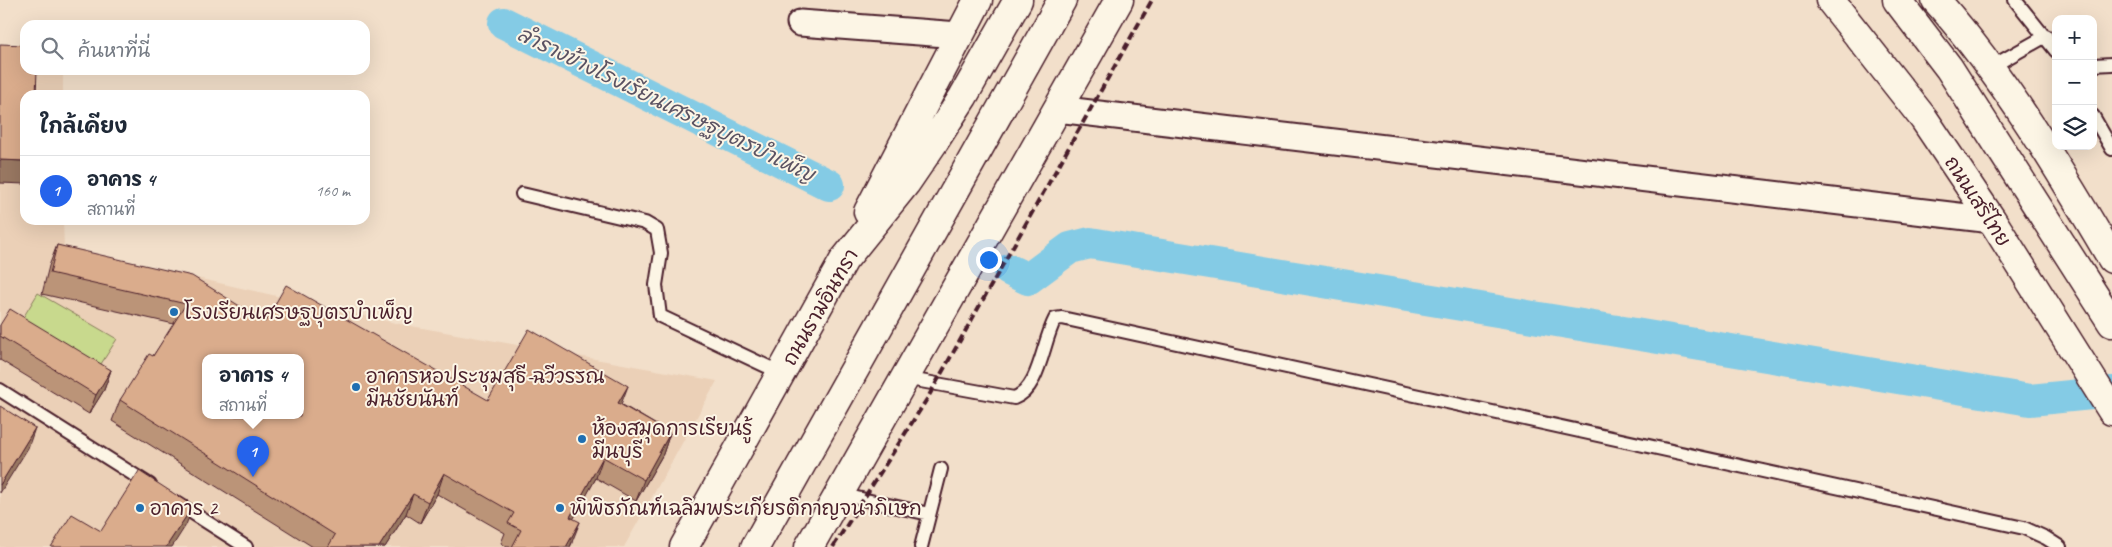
<!DOCTYPE html>
<html lang="th">
<meta charset="utf-8">
<style>
:root{--surface:#fff;--page:#f2f2f3;--text:#1f2937;--muted:#747a83;--line:#e0e1e3;--accent:#2563eb}
body{margin:0;font-family:Caveat,"Playpen Sans Thai",sans-serif;background:var(--page);color:var(--text)}
.controls{position:absolute;right:15px;top:15px;display:grid;overflow:hidden;border-radius:10px;box-shadow:0 5px 20px #0002}
.controls button{width:45px;height:45px;display:grid;place-items:center;padding:0;border:0;border-bottom:1px solid var(--line);background:var(--surface);color:var(--text);font:25px sans-serif}
.you{position:absolute;left:988px;top:259px;width:18px;height:18px;margin:-12px;border:4px solid #fff;border-radius:50%;background:#1a73e8;box-shadow:0 0 0 8px #1a73e833}
.badge{display:grid;place-items:center;width:32px;height:32px;border-radius:50%;background:var(--accent);color:#fff;font-size:16px;font-weight:700}
.pin{position:absolute;translate:-50% -41px;filter:drop-shadow(0 1px 2px #0008)}
.pin::after{content:'';position:absolute;top:26px;width:18px;height:15px;background:inherit;clip-path:polygon(0 0,100% 0,50% 100%)}
.popup{position:absolute;left:202px;top:354px;width:102px;height:65px;box-sizing:border-box;display:grid;place-content:center;border-radius:10px;background:var(--surface);filter:drop-shadow(0 1px 4px #0005);font-size:16px;white-space:nowrap;color:var(--muted)}
.popup b{font-size:19px;color:var(--text)}
.popup::after{content:'';position:absolute;left:50%;top:100%;margin-left:-10px;border:10px solid transparent;border-top-color:var(--surface)}
.list{margin:0;padding:0;list-style:none}
h2{display:flex;justify-content:space-between;align-items:center;height:65px;margin:0;padding:0 20px;font-size:21px}
h2 small{font-size:16px;font-weight:400;color:var(--muted)}
.list li{display:grid;grid-template-columns:32px 1fr auto;gap:15px;align-items:center;box-sizing:border-box;height:70px;padding:0 20px;border-top:1px solid var(--line)}
.list b{display:block;font-size:19px;white-space:nowrap}
.list p{margin:0;font-size:16px;white-space:nowrap;color:var(--muted)}
.list em{font-size:16px;font-style:normal;color:var(--muted)}
.icon{flex:none;width:28px;height:28px;fill:none;stroke:currentColor;stroke-width:2;stroke-linecap:round;stroke-linejoin:round}
.map{position:relative;flex:none;width:2112px;height:547px;overflow:hidden}
.search{position:absolute;background:var(--surface);box-shadow:0 5px 20px #0002;left:20px;top:20px;width:350px;height:55px;display:flex;align-items:center;gap:12px;box-sizing:border-box;padding:0 18px;border-radius:15px;color:var(--muted);font-size:19px}
.panel{position:absolute;background:var(--surface);box-shadow:0 5px 20px #0002;left:20px;top:90px;width:350px;height:135px;border-radius:15px}
.map>svg:first-child{display:block}
.built{fill:#ebd0b7;fill-rule:evenodd}
.green{fill:#c8d98d;stroke:#897c5c}
.lines{fill:none;stroke-linecap:round;stroke-linejoin:round}
.canal{stroke:#84cbe5;stroke-width:32}
.service-casing{stroke:#4a1f2b;stroke-width:16}
.minor-casing{stroke:#4a1f2b;stroke-width:29}
.secondary-casing{stroke:#4a1f2b;stroke-width:31}
.trunk-casing{stroke:#4a1f2b;stroke-width:31}
.service{stroke:#fcf5e5;stroke-width:12}
.minor{stroke:#fcf5e5;stroke-width:25}
.secondary{stroke:#fcf5e5;stroke-width:28}
.trunk{stroke:#fcf5e5;stroke-width:28}
.rail{stroke:#4a1f2b;stroke-width:4;stroke-dasharray:8 4;stroke-linecap:butt}
.wall{fill:#bb9478;stroke:#4a1f2b}
.shaded-wall{fill:#997862;stroke:#4a1f2b}
.building{fill:#daac8c;stroke:#4a1f2b;fill-rule:evenodd}
.poi-dot{fill:#1f6fb2;stroke:#fcf5e5;stroke-width:2}
.labels{text-anchor:middle;stroke-width:4;stroke-linejoin:round;paint-order:stroke}
.street-label{font-size:20px;fill:#4a1f2b;stroke:#fcf5e5}
.poi-label{font-size:20px;fill:#4a1f2b;stroke:#fcf5e5;text-anchor:start}
.water-label{font-size:21px;font-style:italic;fill:#5b5363;stroke:#fcf5e5}
</style>
<div class="map">
<svg width="2112" height="547" viewBox="0 0 2112 547">
<rect width="100%" height="100%" fill="#f2dfca"/>
<filter id="ink" filterUnits="userSpaceOnUse"><feTurbulence type="fractalNoise" baseFrequency=".02" numOctaves="2"/><feDisplacementMap in="SourceGraphic" scale="10" xChannelSelector="R" yChannelSelector="G"/><feConvolveMatrix kernelMatrix="1 2 1 2 8 2 1 2 1" color-interpolation-filters="sRGB"/></filter>
<g filter="url(#ink)">
<path class="built" d="M 0,56 L 25,70 L 63,70 L 63,95 L 25,95 L 25,220 L 63,220 L 64,248 L 400,324 L 717,381 L 624,547 L 0,547 ZM 206,358 L 300,358 L 300,416 L 206,416 Z"/>
<path class="green" d="M 38,293 L 117,339 L 92,378 L 15,331 Z"/>
<g class="lines">
<path class="canal" d="M 504,23 L 829,185
M 1009,270 L 1028,279 L 1070,248 L 1090,243 L 2030,400 L 2112,392"/>
<defs>
<path id="service" d="M 2015,0 L 2056,51
M 2093,65 L 2112,64
M 1991,67 L 2046,36
M 2093,116 L 2112,149
M 522,194 L 645,223 L 657,230 L 661,253 L 656,285 L 660,316 L 781,373
M 904,378 L 1014,398 C 1040,389 1042,343 1055,319 L 1062,318 L 2024,528 L 2046,538 L 2060,547
M 0,390 L 150,485
M 839,494 L 929,514
M 177,503 L 246,547
M 921,547 L 941,469"/>
<path id="minor" d="M 800,23 L 959,35
M 1057,109 L 1992,220"/>
<path id="secondary" d="M 1830,0 L 1924,119 L 1992,220 L 2112,411
M 1897,0 L 1949,68 L 2112,323
M 1936,0 C 2005,78 2059,169 2112,259"/>
<path id="trunk" d="M 868,212 L 978,0
M 684,547 L 844,260 L 906,183 L 934,142 L 963,97 L 1018,0
M 755,547 L 1062,0
M 809,547 L 1119,0"/>
</defs>
<use href="#service" class="service-casing"/>
<use href="#minor" class="minor-casing"/>
<use href="#secondary" class="secondary-casing"/>
<use href="#trunk" class="trunk-casing"/>
<use href="#service" class="service"/>
<use href="#minor" class="minor"/>
<use href="#secondary" class="secondary"/>
<use href="#trunk" class="trunk"/>
<path class="rail" d="M 833,547 L 927,399 L 1152,0"/>
</g>
<path class="wall" d="M 57,245 L 265,322 L 488,400 L 621,404 L 670,433 L 663,454 L 636,501 L 596,478 L 573,519 L 572,543 L 570,547 L 507,547 L 501,543 L 505,533 L 437,494 L 420,523 L 406,514 L 385,547 L 313,547 L 112,421 L 120,400 L 153,356 L 174,324 L 42,294 L 49,266 Z
M 0,325 L 111,370 L 104,390 L 89,414 L 0,360 Z"/>
<path class="shaded-wall" d="M 0,160 L 25,161 L 25,184 L 0,183 Z
M 111,370 L 104,390 L 89,414 L 96,395 Z
M 628,386 L 620,407 L 618,403 Z
M 35,428 L 28,448 L 0,493 L 0,485 Z
M 670,433 L 663,454 L 636,501 L 644,480 Z
M 603,457 L 596,478 L 563,538 L 570,517 Z
M 444,473 L 437,494 L 420,523 L 428,502 Z
M 413,494 L 406,514 L 385,547 L 379,547 Z
M 193,506 L 186,525 L 172,547 L 166,547 Z
M 580,522 L 570,547 L 566,547 Z"/>
<path class="building" d="M 0,44 L 25,45 L 25,70 L 37,70 L 36,95 L 25,95 L 25,161 L 0,160 Z
M 57,245 L 192,276 L 265,322 L 286,285 L 488,400 L 529,329 L 628,386 L 618,403 L 670,433 L 644,480 L 603,457 L 570,517 L 580,522 L 566,547 L 512,547 L 521,530 L 508,523 L 514,513 L 444,473 L 428,502 L 413,494 L 379,547 L 328,547 L 335,535 L 120,400 L 149,354 L 153,356 L 186,304 L 50,273 ZM 206,358 L 300,358 L 300,416 L 206,416 Z
M 10,309 L 111,370 L 96,395 L 0,336 L 0,325 Z
M 0,406 L 35,428 L 0,485 Z
M 139,471 L 193,506 L 166,547 L 51,547 L 72,514 L 101,531 Z"/>
</g>
<g class="poi-dot">
<circle cx="174" cy="312" r="5"/>
<circle cx="356" cy="387" r="5"/>
<circle cx="582" cy="439" r="5"/>
<circle cx="140" cy="508" r="5"/>
<circle cx="560" cy="508" r="5"/>
</g>
<g class="labels">
<g class="street-label">
<text transform="translate(1978 201) rotate(57)" y="7">ถนนเสรีไทย</text>
<text transform="translate(820 307) rotate(-60)" y="7">ถนนรามอินทรา</text>
</g>
<g class="poi-label">
<text x="184" y="319">โรงเรียนเศรษฐบุตรบำเพ็ญ</text>
<text x="366" y="383">อาคารหอประชุมสุธี-ฉวีวรรณ<tspan x="366" dy="23">มีนชัยนันท์</tspan></text>
<text x="592" y="435">ห้องสมุดการเรียนรู้<tspan x="592" dy="23">มีนบุรี</tspan></text>
<text x="150" y="515">อาคาร 2</text>
<text x="570" y="515">พิพิธภัณฑ์เฉลิมพระเกียรติกาญจนาภิเษก</text>
</g>
<g class="water-label">
<text transform="translate(666 104) rotate(26)" y="7">ลำรางข้างโรงเรียนเศรษฐบุตรบำเพ็ญ</text>
</g>
</g>
</svg>
<div class="controls">
<button>+</button>
<button>−</button>
<button><svg class="icon" aria-label="layers" viewBox="0 0 24 24"><path d="M12 4l9 5-9 5-9-5zM3 14l9 5 9-5"/></svg></button>
</div>
<div class="you"></div>
<div class="pin badge" style="left:253px;top:477px">1</div>
<div class="popup"><b>อาคาร 4</b>สถานที่</div>
<div class="search"><svg class="icon" aria-label="search" viewBox="0 0 24 24"><circle cx="10" cy="10" r="6"/><path d="M15 15l6 6"/></svg>ค้นหาที่นี่</div>
<section class="panel">
<h2>ใกล้เคียง<small></small></h2>
<ul class="list">
<li><span class="badge">1</span><div><b>อาคาร 4</b><p>สถานที่</p></div><em>160 m</em></li>
</ul>
</section>
</div>
